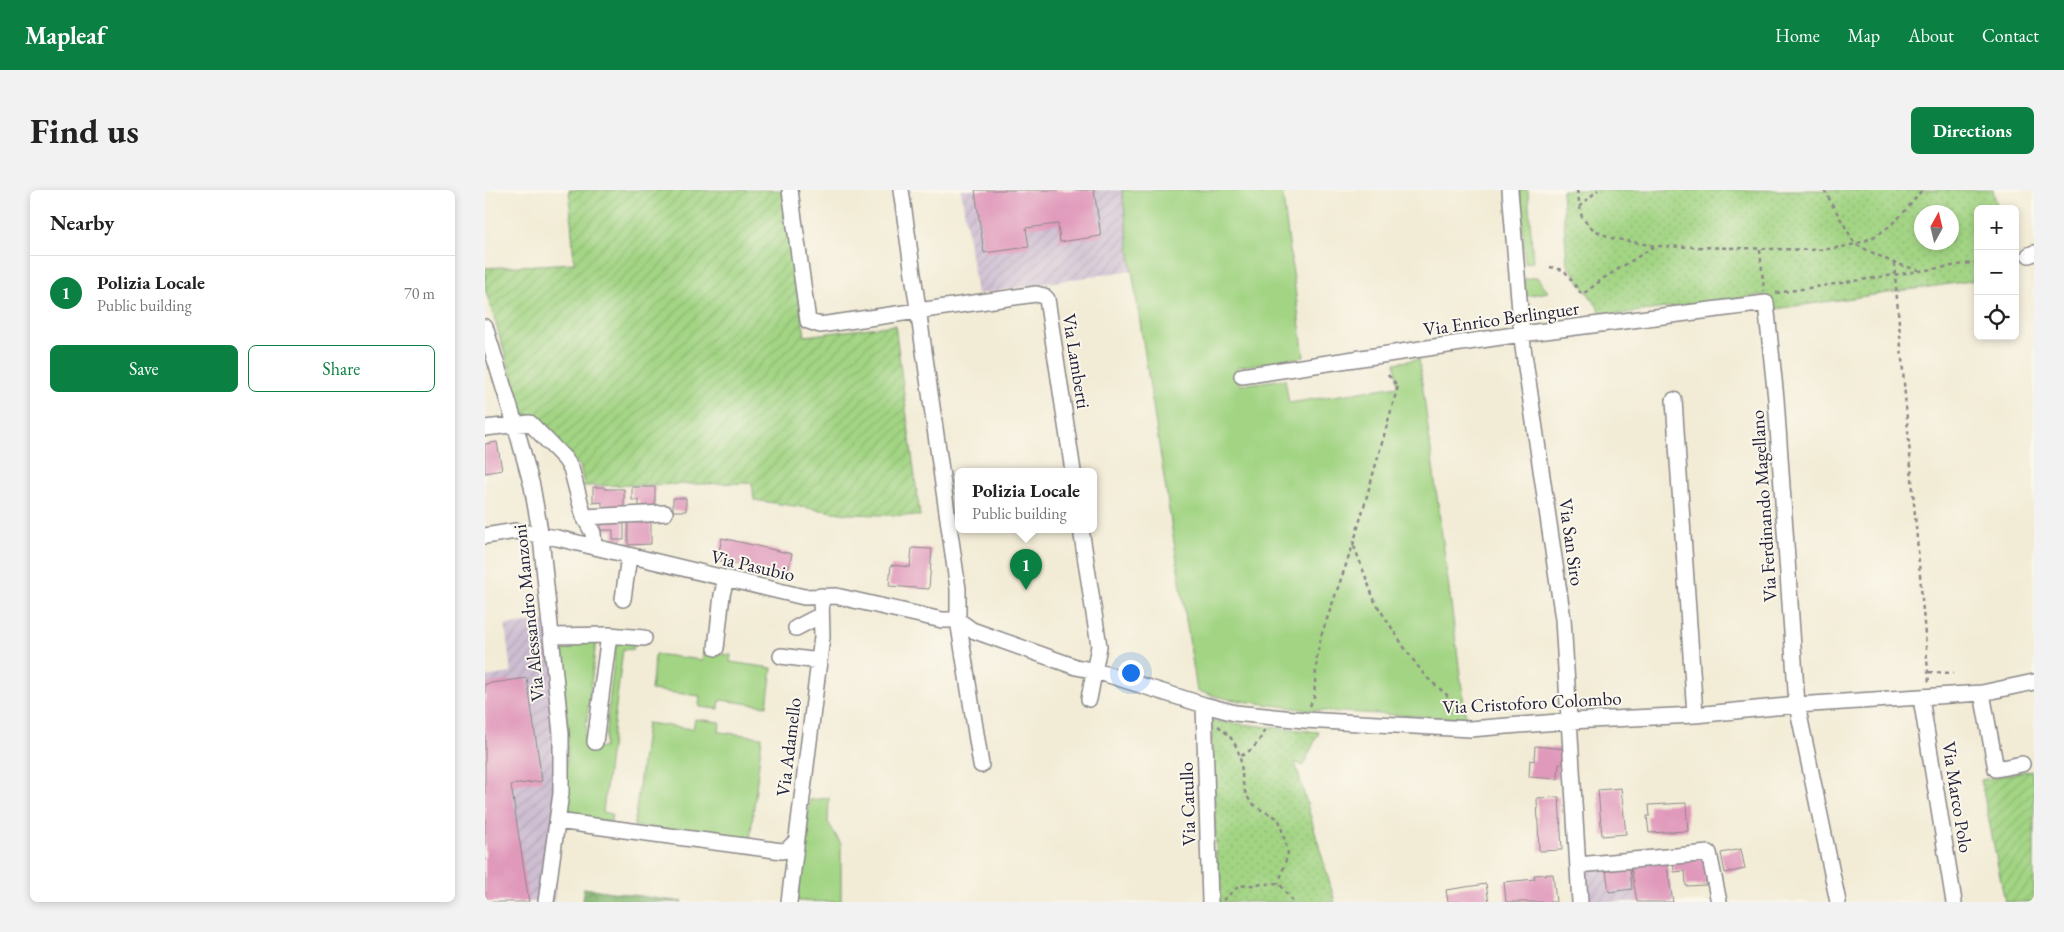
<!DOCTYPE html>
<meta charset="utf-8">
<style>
:root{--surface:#fff;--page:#f2f2f2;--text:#222;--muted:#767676;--line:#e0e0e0;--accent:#0b8043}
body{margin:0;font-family:"EB Garamond",serif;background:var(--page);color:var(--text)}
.controls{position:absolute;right:15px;top:15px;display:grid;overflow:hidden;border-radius:8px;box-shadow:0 2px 8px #0003}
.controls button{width:45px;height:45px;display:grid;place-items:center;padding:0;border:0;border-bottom:1px solid var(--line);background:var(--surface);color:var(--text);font:25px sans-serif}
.compass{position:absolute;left:1429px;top:15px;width:45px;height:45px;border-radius:50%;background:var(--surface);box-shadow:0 2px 8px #0003;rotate:8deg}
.you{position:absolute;left:645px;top:482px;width:18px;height:18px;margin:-12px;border:4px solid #fff;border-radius:50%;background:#1a73e8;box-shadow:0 0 0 8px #1a73e833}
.badge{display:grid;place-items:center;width:32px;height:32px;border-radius:50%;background:var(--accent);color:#fff;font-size:16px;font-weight:700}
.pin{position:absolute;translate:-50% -41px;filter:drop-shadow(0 1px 2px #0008)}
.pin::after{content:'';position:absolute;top:26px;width:18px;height:15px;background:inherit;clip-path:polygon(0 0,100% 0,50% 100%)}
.popup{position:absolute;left:470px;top:278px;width:142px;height:65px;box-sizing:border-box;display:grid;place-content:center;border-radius:8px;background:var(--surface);filter:drop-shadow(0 1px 4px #0005);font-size:16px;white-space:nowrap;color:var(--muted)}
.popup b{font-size:19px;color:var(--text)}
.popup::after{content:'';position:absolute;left:50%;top:100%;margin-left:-10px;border:10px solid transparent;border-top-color:var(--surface)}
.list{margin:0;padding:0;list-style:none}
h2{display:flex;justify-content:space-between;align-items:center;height:65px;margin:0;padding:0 20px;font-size:21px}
h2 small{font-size:16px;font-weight:400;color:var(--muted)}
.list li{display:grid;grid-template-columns:32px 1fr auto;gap:15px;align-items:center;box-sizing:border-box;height:75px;padding:0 20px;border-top:1px solid var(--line)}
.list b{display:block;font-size:19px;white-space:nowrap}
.list p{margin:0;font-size:16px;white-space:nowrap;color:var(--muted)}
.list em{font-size:16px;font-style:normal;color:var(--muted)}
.actions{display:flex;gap:10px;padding:15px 20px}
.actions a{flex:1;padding:11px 0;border:1px solid var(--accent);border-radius:8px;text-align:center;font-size:18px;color:var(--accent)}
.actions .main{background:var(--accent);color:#fff}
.icon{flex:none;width:28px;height:28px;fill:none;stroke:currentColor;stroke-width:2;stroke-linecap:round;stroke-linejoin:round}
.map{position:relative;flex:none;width:1549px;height:712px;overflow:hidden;border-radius:8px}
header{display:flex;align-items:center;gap:30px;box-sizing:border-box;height:70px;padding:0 25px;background:var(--accent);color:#fff}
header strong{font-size:24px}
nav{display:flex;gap:28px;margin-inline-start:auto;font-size:18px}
.intro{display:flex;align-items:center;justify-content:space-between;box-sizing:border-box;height:120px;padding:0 30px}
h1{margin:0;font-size:35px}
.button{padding:12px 22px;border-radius:8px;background:var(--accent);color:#fff;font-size:18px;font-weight:700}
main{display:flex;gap:30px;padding:0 30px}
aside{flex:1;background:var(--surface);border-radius:8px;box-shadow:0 2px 8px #0003}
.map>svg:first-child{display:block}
.industrial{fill:url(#industrial-furrows)}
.grass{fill:#a2d483;stroke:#627b5f;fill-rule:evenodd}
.forest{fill:url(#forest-crowns);stroke:#526c56}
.park{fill:url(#park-dots);stroke:#627b5f;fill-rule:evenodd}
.garden{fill:url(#garden-furrows);stroke:#627b5f}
.building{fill:#e099bb}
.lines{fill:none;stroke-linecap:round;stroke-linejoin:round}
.minor-casing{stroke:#8a8788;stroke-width:18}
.path{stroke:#8a8788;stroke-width:2.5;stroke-dasharray:4 4;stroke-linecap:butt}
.minor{stroke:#fff;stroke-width:15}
.labels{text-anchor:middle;stroke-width:4;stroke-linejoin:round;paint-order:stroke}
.street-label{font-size:19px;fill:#22223b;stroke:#fbf7ec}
</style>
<header>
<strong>Mapleaf</strong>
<nav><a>Home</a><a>Map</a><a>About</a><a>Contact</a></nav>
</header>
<div class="intro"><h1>Find us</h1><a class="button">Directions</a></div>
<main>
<aside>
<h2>Nearby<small></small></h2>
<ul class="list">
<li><span class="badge">1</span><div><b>Polizia Locale</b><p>Public building</p></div><em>70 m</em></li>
</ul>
<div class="actions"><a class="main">Save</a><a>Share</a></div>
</aside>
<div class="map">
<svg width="1549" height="712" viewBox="0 0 1549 712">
<defs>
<pattern id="industrial-furrows" width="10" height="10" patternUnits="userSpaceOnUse" patternTransform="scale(1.25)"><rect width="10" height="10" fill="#cebed2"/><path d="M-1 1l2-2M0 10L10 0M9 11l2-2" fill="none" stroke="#b1a3b5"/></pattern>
<pattern id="forest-crowns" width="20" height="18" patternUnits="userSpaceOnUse" patternTransform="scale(1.25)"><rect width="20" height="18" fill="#81b671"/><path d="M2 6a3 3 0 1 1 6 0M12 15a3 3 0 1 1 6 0" fill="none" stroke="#69945e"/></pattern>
<pattern id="park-dots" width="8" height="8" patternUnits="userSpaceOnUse" patternTransform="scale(1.25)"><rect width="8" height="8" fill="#a2d483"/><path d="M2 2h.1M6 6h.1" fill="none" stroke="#8bb672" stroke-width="1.8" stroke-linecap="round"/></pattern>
<pattern id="garden-furrows" width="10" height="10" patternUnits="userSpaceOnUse" patternTransform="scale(1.25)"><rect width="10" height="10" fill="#a2d483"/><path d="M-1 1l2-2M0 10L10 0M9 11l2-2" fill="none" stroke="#8bb672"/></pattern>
</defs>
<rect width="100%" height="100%" fill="#fbf7ec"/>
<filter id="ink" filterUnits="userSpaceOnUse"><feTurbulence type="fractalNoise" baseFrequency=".02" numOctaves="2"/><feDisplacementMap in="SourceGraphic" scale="10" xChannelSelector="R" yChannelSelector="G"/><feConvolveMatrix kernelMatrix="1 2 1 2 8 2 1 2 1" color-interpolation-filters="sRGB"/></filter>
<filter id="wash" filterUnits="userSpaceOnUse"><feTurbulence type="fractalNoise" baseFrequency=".0096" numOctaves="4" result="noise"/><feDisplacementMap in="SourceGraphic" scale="20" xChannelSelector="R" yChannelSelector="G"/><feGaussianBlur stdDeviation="1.12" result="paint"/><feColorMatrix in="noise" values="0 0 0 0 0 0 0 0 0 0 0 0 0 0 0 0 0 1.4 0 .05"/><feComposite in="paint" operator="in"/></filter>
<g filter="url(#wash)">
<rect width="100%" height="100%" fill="#f2ecd6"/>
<path class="industrial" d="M 476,0 L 637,0 L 647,80 L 492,104 Z
M 74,430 L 83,548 L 69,712 L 0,712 L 0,487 L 26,483 L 20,435 Z
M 1181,671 L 1189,712 L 1100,712 L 1098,679 Z"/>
<path class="grass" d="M 637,0 L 775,0 L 776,4 L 797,0 L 819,167 L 753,177 L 755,195 L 800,189 L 804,213 L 913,196 L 910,173 L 934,169 L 981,529 L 824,520 L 743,509 L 712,501 L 647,80 Z
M 1035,0 L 1043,0 L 1048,72 L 1040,73 Z
M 1052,87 L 1063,102 L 1041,106 L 1039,89 Z
M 119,449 L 149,452 L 148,460 L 138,459 L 118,622 L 127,624 L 126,632 L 81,626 L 78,623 L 83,548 L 76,451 ZM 111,451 L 131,453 L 119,558 L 99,555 Z
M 218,462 L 246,465 L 245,472 L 287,478 L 282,516 L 235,510 L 234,519 L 214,517 L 215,506 L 166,500 L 170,464 L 217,470 Z
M 210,529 L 235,532 L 234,542 L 277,547 L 265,650 L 149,636 L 162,533 L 208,539 Z
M 344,608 L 343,632 L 356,654 L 356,712 L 312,711 L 325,610 Z"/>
<path class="forest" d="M 99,698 L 197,712 L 98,712 Z"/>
<path class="park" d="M 1077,0 L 1508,0 L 1513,19 L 1493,19 L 1493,90 L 1290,119 L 1279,105 L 1119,126 L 1082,74 ZM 1436,22 L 1466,22 L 1466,52 L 1436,52 Z
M 726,531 L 834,542 L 818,576 L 810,572 L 850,712 L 733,712 Z"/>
<path class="garden" d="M 84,0 L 298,0 L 320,146 L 410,135 L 435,326 L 362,324 L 269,310 L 267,293 L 99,296 L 95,276 L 38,224 L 0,98 L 0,78 L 89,73 Z
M 1546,580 L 1549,596 L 1549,712 L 1520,712 L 1496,590 Z"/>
<g id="blocks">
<path class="building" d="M 490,0 L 609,0 L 616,46 L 575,52 L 573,34 L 541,38 L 544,57 L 499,63 Z
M 12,252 L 17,280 L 0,283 L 0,254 Z
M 108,297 L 119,297 L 120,299 L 139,299 L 139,321 L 117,321 L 117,312 L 108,313 Z
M 147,297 L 170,297 L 170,319 L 154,319 L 154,310 L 147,310 Z
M 188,308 L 201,308 L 201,321 L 188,321 Z
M 139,328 L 139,350 L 128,350 L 128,340 L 116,340 L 116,329 Z
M 166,331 L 166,354 L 143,355 L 143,332 Z
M 237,348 L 307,364 L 302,386 L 232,370 Z
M 427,358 L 447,359 L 444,399 L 404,396 L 406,375 L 425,377 Z
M 42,488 L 57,591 L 26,595 L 44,712 L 0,712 L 0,494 Z
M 1050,556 L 1081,559 L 1080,574 L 1074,573 L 1073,589 L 1044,587 L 1045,570 L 1049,571 Z
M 1136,598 L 1141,644 L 1117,646 L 1113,600 Z
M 1074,607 L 1077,660 L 1054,661 L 1052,608 Z
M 1201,613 L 1203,641 L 1164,643 L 1162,626 L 1165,626 L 1164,615 Z
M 1256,659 L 1260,679 L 1240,683 L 1236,663 Z
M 1224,668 L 1220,678 L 1221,695 L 1201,696 L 1200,681 L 1189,682 L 1188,670 Z
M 1181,671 L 1188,712 L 1152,712 L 1146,677 Z
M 1145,678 L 1147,699 L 1124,702 L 1121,681 Z
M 1068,684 L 1071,712 L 1021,712 L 1019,692 L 1050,689 L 1049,685 Z
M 1001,694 L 1004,712 L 963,712 L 961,700 Z"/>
</g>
</g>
<g filter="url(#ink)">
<use href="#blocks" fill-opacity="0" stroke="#8a8788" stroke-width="1"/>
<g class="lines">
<defs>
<path id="minor" d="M 305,0 L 323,131 L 335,135 L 551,104 L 559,106 L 562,109 L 588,281
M 416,0 L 473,399 L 473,430 L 496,575
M 1025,0 L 1038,157 L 1078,429 L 1095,712
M 1544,65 L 1549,63
M 0,137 L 30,234 L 47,296 L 56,347 L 76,544 L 76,603 L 61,712
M 757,186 L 1036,144 L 1281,113 L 1291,209 L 1312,515 L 1353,712
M 1189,210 L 1210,525
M 0,238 L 45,233 L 80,269 L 86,278 L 99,327 L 108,343 L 109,356
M 99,327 L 180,323
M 596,339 L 614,456 L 604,509
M 0,346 L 31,341 L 72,348 L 319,407 L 351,406 L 457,430 L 473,430
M 138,409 L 144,366
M 473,430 L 487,440 L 591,477 L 611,481 L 719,515 L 750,523 L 819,530 L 985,539 L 1085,531 L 1210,525 L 1312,515 L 1497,503 L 1549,492
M 311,438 L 336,425
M 66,446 L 124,445 L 159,448
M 231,458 L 237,405 L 241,389
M 296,466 L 334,471
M 1497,503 L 1511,579 L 1537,574
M 1436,508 L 1469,712
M 719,515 L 725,712
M 110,552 L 124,445
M 72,631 L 297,661 L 303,659 L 311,651
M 1093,675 L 1224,663 L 1234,712
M 304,712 L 337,447 L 336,406"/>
</defs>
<use href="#minor" class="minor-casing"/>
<path class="path" d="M 1092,0 L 1097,28 L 1108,39 L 1126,48 L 1170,56 L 1331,60 C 1386,56 1404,43 1437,0
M 1339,0 L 1370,54 L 1409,73 L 1433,80
M 1094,17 L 1113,0
M 1275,60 L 1279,101
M 1409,73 L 1444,493
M 1065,77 L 1079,80 L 1097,105 L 1119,88 L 1170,56
M 1291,103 L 1493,72
M 869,356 L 890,412 L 921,460 L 940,486 L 962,505 L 965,525
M 1444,482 L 1469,483
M 825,516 L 829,507 L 832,465 L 837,443 L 868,355 L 913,196 L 901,183
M 733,536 C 770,563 747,592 767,613 C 774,620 785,624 794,629 L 803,663 L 794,693
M 756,566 C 769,559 775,552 780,538
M 738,710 L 754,696 L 794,693 L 808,712"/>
<use href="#minor" class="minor"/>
</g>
</g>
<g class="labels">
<g class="street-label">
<text transform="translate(1016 128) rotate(-8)" y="7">Via Enrico Berlinguer</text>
<text transform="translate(592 171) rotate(81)" y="7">Via Lamberti</text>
<text transform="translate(1278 316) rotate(-94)" y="7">Via Ferdinando Magellano</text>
<text transform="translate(1087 352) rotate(82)" y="7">Via San Siro</text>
<text transform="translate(268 375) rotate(13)" y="7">Via Pasubio</text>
<text transform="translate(43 423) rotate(-96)" y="7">Via Alessandro Manzoni</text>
<text transform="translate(1047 512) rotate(-3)" y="7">Via Cristoforo Colombo</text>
<text transform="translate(303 557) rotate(-83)" y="7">Via Adamello</text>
<text transform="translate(1473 607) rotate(81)" y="7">Via Marco Polo</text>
<text transform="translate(702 614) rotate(-92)" y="7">Via Catullo</text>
</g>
</g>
</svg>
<div class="controls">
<button>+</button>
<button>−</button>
<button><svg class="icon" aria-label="locate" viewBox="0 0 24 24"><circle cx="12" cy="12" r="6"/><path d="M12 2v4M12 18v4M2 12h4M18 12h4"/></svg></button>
</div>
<svg class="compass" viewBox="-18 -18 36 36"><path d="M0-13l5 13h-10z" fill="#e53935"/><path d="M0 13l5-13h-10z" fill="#767676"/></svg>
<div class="you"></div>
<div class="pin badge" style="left:541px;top:400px">1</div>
<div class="popup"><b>Polizia Locale</b>Public building</div>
</div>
</main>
